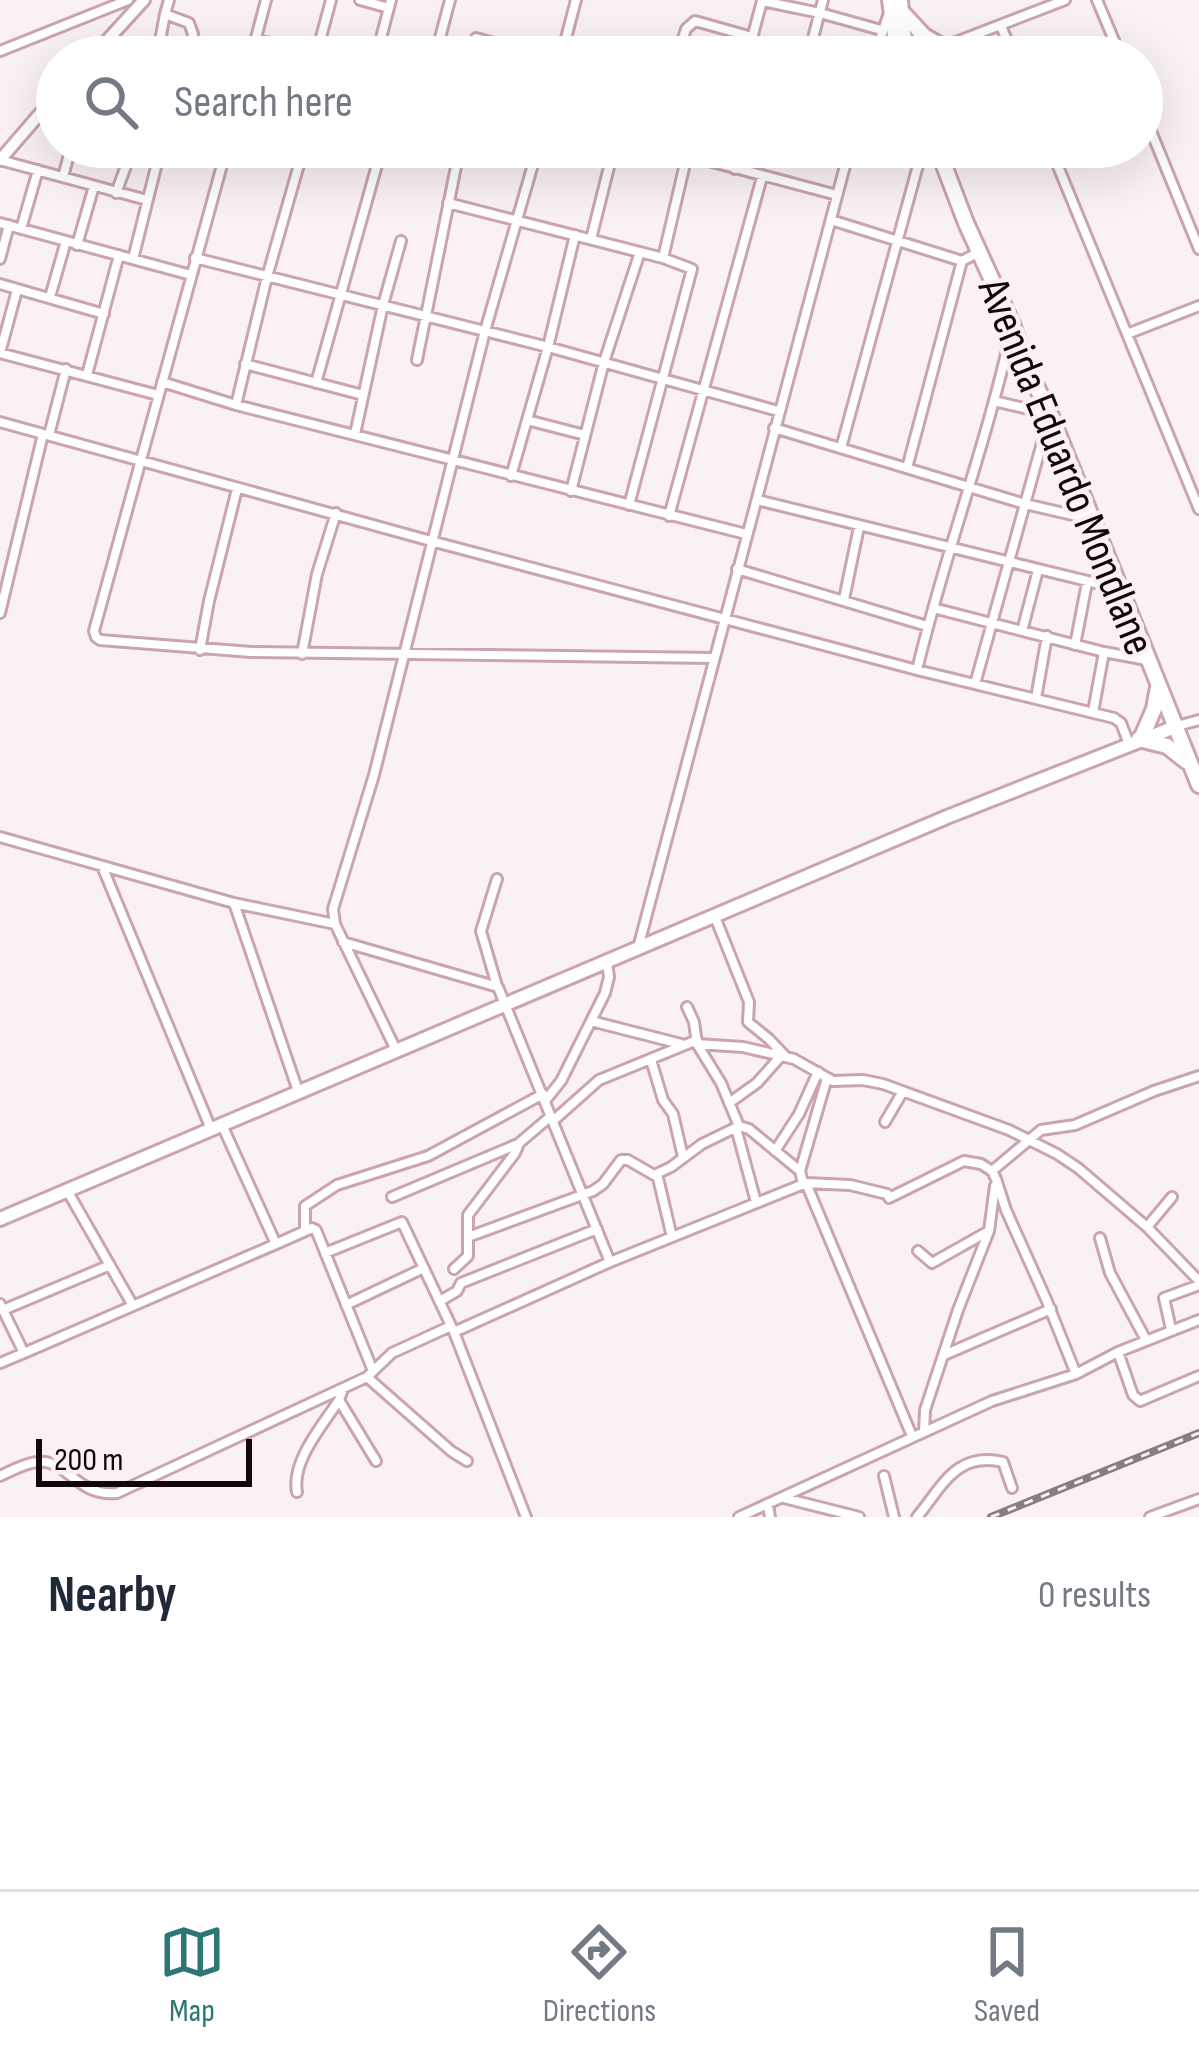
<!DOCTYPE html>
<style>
:root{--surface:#fff;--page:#f2f2f3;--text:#1f2937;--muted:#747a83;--line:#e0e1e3;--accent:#2c7674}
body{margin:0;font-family:"Sofia Sans Condensed",sans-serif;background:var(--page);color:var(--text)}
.scale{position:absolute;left:36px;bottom:30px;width:216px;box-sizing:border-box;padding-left:12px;border:6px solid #13070d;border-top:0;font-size:33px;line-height:42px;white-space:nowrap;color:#13070d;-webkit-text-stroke:9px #faf1f4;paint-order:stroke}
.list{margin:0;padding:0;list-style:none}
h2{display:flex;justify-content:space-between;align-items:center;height:156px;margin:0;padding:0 48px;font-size:51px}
h2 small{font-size:39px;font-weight:400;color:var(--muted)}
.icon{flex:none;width:66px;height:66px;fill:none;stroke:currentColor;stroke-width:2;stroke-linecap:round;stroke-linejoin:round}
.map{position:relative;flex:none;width:1199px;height:1517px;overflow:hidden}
.search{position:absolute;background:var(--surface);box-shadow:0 12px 48px #0002;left:36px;right:36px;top:36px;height:132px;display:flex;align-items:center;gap:30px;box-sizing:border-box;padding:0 42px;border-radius:66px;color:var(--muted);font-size:45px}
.sheet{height:372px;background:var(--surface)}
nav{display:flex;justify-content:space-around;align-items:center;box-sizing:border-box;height:168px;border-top:3px solid var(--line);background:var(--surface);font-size:33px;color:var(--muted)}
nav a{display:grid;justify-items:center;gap:6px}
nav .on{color:var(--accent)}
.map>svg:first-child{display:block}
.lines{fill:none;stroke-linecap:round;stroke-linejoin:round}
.minor-casing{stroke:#caa4b4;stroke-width:14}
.tertiary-casing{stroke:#caa4b4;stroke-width:16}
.secondary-casing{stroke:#caa4b4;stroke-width:18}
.primary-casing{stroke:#caa4b4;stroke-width:20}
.minor{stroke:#fff;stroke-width:8}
.tertiary{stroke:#fff;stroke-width:10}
.secondary{stroke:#fff;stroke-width:12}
.primary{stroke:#fff;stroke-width:14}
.rail-casing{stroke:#887d82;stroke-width:8}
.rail{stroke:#faf1f4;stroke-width:3;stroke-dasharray:9;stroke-linecap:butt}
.labels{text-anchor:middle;stroke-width:9;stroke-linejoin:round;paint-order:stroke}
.street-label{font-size:45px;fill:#13070d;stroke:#faf1f4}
</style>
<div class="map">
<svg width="1199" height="1517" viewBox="0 0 1199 1517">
<rect width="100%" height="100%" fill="#faf1f4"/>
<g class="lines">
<defs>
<path id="minor" d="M 169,0 L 165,14 L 189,23 L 193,34 L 188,57
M 360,0 L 389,8
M 1097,0 L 1121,57
M 762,1 L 820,13 L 881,30
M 1001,26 L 1014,57
M 476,38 L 546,57
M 255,39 L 322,57
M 0,51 L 128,0
M 316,56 L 331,0
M 157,57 L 165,14
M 251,57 L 266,0
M 376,57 L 391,0
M 435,57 L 450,0
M 561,57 L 576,0
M 677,57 L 686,29 L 695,21 L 752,37
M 747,57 L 762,1
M 808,57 L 823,0
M 874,57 L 889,13
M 917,57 L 1065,0
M 1142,109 L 1199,249
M 195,147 L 224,155
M 227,147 L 94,631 L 96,637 L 100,640 L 251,652 L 714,658
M 656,147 L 837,195
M 1050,147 L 1199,509
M 0,160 L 147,200
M 735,169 L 741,147
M 63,177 L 71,147
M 116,193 L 133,147
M 448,203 L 663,258 L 692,269 L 629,505
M 831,220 L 962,261 L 979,252
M 0,223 L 191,275
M 21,229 L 38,170
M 591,239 L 614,147
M 77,245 L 94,186
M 195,258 L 548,347 L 778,411
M 663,258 L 687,155
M 0,259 L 9,225
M 133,259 L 161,147
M 0,284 L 104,314
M 50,297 L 66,241
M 1127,334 L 1199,306
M 0,353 L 158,395
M 0,353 L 17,290
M 417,360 L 460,147
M 245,364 L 363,395
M 87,375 L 119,255
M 162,382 L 236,405 L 746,534
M 316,383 L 382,147
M 236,405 L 267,277 L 304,147
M 527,420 L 585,435
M 0,422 L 431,541 L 917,670 L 1114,718 L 1121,723 L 1129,744
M 774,428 L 1025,504 L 1090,519
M 355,434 L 383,305 L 401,241
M 49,435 L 66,369
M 841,448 L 923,147
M 907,468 L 962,261
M 511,476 L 548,347 L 575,235
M 571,491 L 604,362 L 640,252
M 757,500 L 1120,589
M 669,516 L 762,177
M 737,569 L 927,626
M 844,599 L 859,527
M 933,608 L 1104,652 L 1147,660
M 0,613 L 43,434
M 1022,631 L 1038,570
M 1075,645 L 1087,583
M 200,650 L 209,601 L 237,489
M 302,654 L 317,574 L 336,513
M 917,670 C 944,556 986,446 1011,332
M 975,684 L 1050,414 L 994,401
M 1036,698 L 1047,636
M 1093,712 L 1104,652
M 1177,726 L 1199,720
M 0,837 L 234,903 L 335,924
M 102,866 L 211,1129
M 234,903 L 298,1091
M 715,917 L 749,1002 L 748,1022 L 769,1039 L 786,1057
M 343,942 L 498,987 L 610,1262
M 638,948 L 850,147
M 497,986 L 481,931 L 497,879
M 687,1007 L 694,1022 L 697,1044 L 721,1083 L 739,1126 L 749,1129 L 800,1171
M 591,1021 L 681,1044
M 697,1044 L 743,1047 L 794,1059 L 833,1081 L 863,1080 L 883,1084 L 1009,1130 L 1057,1154 L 1078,1168 L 1147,1227 L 1199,1281
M 397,1052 L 335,924 L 333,909 L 374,775 L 485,331 L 538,147
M 651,1060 L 663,1100 L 673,1114 L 683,1157
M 545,1101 L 561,1081 L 605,993 L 609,977 L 607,963
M 729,1103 L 757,1083 L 781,1056
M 554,1120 L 599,1080 L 697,1040
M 885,1122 L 902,1093
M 736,1128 L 756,1202
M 775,1151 L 799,1114 L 818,1072
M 992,1171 L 1041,1130 L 1075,1125 L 1154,1091 L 1199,1076
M 657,1174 L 672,1237
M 803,1183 L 800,1171 L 827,1078
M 806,1183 L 850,1185 L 887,1194
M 68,1192 L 132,1304
M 392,1197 L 518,1144 L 551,1116
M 889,1198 L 964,1161 L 981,1164 L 992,1171 L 996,1179 L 1006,1210 L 1046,1299 L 1076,1374
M 1147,1227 L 1172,1197
M 305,1231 L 305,1206 L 337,1185 L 428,1156 L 543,1094
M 468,1237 L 593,1191 L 603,1184 L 621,1160 L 628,1160 L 654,1175 L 671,1167 L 702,1144 L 739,1126
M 1100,1238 L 1110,1273 L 1146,1340
M 276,1244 L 312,1228 L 316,1230 L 373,1371
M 918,1251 L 932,1263 L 987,1232
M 325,1253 L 402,1222 L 454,1332 L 526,1517
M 454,1269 L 468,1256 L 468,1215 L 515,1153 L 518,1146
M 440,1301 L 457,1291 L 461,1283 L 597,1229
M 0,1304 L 24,1353 L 276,1244 L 222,1125
M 346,1305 L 424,1268
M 3,1310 L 110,1265
M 1171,1329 L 1164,1298 L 1199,1285
M 454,1332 L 610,1262 L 806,1183 L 912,1436
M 1118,1352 L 1133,1395 L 1140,1401 L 1199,1376
M 944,1355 L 1051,1309
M 0,1363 L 24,1353
M 367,1377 L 451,1451 L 467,1461
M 339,1400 L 376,1461
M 924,1432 L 925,1410 L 958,1310 L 989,1231 L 995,1186
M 0,1476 C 11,1471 25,1463 37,1462 C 68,1458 75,1497 117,1493 L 367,1377 L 392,1353 L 451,1326
M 884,1476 L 894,1517
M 297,1492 C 291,1461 323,1425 339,1400 L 343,1389
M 784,1498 L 859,1517
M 768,1505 L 770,1517
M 739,1517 L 992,1401 L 1076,1374 L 1118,1352 L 1199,1320
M 917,1517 C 942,1487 956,1451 1003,1462 L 1012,1488
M 1150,1517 L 1199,1499"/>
<path id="tertiary" d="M 92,57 L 144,0
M 0,160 L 57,94"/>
<path id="secondary" d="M 0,1219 L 947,817 L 1175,727"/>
<path id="primary" d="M 890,0 L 898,57
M 900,0 L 902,29 L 908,57
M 900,10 L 924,36 L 943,47
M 937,147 L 966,223 L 1012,324 L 1026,366 L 1050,414 L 1199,785
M 1139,739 L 1167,746 L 1186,761
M 1141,739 L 1154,709 L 1158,687"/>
</defs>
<use href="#minor" class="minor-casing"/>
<use href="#tertiary" class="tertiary-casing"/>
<use href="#secondary" class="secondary-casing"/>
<use href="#primary" class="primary-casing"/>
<use href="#minor" class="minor"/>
<use href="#tertiary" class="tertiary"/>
<use href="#secondary" class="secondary"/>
<use href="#primary" class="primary"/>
<defs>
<path id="rail" d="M 991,1517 L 1199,1433"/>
</defs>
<use href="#rail" class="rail-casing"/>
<use href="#rail" class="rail"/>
</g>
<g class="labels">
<g class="street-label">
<text transform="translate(1068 466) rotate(68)" y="16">Avenida Eduardo Mondlane</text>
</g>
</g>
</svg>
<div class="scale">200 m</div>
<div class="search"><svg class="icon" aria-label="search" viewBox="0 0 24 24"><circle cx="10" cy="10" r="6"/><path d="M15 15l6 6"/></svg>Search here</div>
</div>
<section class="sheet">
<h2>Nearby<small>0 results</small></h2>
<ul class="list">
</ul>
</section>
<nav>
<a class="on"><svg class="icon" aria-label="map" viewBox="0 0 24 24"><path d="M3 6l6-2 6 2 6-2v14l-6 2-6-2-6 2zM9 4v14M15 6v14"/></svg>Map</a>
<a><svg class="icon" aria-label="directions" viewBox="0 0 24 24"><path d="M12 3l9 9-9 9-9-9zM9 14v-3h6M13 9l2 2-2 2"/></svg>Directions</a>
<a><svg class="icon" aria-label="saved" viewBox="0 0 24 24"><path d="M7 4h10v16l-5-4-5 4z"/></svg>Saved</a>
</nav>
